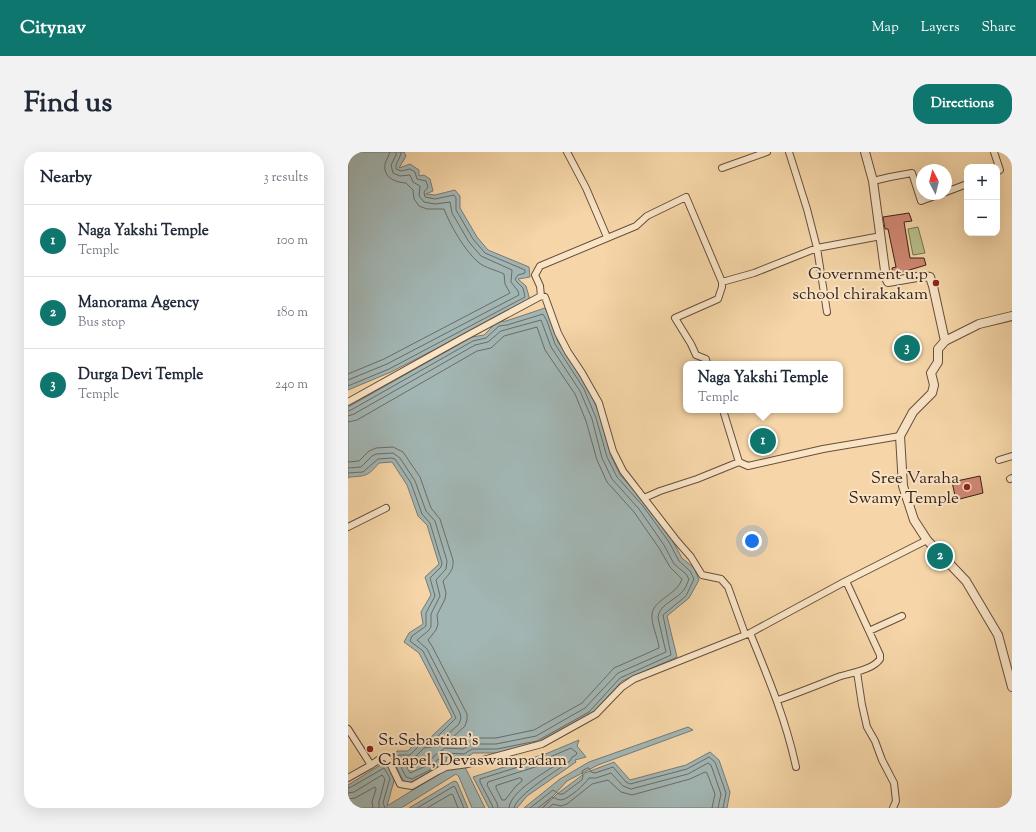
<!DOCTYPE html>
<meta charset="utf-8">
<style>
:root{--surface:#fff;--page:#f2f2f3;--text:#1f2937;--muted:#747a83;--line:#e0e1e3;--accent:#0f766e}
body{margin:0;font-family:"Sorts Mill Goudy",serif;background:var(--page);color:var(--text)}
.controls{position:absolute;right:12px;top:12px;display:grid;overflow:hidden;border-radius:8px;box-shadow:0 4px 16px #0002}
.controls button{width:36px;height:36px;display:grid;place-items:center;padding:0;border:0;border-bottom:1px solid var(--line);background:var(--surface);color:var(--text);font:20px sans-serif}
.compass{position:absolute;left:568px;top:12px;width:36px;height:36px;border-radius:50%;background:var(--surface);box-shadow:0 4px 16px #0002;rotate:353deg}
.you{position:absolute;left:404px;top:389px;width:14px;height:14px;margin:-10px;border:3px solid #fff;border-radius:50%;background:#1a73e8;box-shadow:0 0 0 6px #1a73e833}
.badge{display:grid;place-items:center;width:26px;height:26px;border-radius:50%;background:var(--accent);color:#fff;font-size:13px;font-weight:700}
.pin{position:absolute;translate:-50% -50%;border:2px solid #fff;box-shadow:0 1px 4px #0006}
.popup{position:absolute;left:335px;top:209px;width:160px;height:52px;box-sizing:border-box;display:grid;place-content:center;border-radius:8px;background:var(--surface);filter:drop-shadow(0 1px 3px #0005);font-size:13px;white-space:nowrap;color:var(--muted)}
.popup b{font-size:15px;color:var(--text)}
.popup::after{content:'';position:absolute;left:50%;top:100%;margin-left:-8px;border:8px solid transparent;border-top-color:var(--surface)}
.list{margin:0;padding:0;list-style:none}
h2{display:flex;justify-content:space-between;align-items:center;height:52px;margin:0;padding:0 16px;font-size:17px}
h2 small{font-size:13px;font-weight:400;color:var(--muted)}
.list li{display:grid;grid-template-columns:26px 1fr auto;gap:12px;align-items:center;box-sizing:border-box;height:72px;padding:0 16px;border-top:1px solid var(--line)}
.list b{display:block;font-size:15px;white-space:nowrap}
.list p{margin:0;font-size:13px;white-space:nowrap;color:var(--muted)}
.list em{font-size:13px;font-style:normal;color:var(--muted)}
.map{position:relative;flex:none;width:664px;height:656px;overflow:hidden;border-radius:16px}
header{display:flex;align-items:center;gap:24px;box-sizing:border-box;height:56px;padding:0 20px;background:var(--accent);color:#fff}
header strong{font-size:19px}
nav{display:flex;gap:22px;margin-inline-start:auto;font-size:14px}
.intro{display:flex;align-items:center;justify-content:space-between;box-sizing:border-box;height:96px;padding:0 24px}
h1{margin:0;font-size:28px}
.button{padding:10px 18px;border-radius:16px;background:var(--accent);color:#fff;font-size:14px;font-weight:700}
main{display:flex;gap:24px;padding:0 24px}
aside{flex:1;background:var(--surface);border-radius:16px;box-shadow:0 4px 16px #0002}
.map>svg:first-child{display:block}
.green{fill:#b8bf8b;stroke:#777052}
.water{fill:#a2b6b4;stroke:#777a76}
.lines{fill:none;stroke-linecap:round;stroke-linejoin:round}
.shore{stroke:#6c6c66;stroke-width:1}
.building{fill:#d08773;stroke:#362118}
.minor-casing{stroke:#664e3c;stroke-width:8}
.tertiary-casing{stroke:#664e3c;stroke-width:10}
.minor{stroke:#f9e4c6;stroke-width:6}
.tertiary{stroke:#f9e4c6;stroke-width:8}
.poi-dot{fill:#8f2418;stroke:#f9e4c6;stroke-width:1.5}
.labels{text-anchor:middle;stroke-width:4;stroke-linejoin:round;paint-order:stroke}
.poi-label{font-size:17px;fill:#362118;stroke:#f9e4c6;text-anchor:end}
</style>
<header>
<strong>Citynav</strong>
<nav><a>Map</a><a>Layers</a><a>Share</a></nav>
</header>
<div class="intro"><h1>Find us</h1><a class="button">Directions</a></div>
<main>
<aside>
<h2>Nearby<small>3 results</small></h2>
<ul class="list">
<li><span class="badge">1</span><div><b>Naga Yakshi Temple</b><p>Temple</p></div><em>100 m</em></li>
<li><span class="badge">2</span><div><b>Manorama Agency</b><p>Bus stop</p></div><em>180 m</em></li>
<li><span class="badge">3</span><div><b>Durga Devi Temple</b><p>Temple</p></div><em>240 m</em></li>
</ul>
</aside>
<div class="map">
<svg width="664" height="656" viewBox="0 0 664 656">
<rect width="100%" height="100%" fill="#f6d6a8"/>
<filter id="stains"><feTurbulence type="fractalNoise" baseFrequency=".005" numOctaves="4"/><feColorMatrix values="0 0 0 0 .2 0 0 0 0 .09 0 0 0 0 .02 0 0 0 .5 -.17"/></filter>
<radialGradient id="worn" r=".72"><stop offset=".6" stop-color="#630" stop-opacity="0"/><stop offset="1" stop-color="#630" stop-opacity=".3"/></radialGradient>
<path class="green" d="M 570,75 L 577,101 L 565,103 L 560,77 Z"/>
<path class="water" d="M 0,0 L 56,0 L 58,4 L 51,16 L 62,12 L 71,18 L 71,24 L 76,23 L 82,27 L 85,39 L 78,42 L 87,43 L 107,38 L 112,44 L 112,56 L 129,85 L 140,98 L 181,115 L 182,125 L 170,127 L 178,134 L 182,148 L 43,220 L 0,238 Z
M 197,156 L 203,167 L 210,190 L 240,234 L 252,264 L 263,304 L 272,323 L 298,351 L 324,388 L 334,406 L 346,416 L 351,428 L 341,446 L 319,464 L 329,505 L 274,529 L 243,563 L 191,592 L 149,601 L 125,601 L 118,606 L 99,605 L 98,610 L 92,611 L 85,621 L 65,631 L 60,631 L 55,628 L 44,606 L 49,599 L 60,599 L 72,586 L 82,586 L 104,565 L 71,501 L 56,490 L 61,481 L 75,472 L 73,460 L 83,443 L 77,425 L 91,412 L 79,373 L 70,364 L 59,333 L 44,310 L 31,311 C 20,324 18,324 2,325 L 0,326 L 0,255 L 124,185 L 136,183 L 149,170 L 158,169 Z
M 340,575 L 345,578 L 250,613 L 219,629 L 194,656 L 176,656 L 212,627 L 241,610 Z
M 231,588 L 229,594 L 238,605 L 227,608 L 228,610 L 179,644 L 169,656 L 141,656 L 125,625 L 200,601 Z
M 362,600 L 371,608 L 382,640 L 379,656 L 195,656 L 209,642 L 237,621 L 266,610 L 282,628 L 338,613 Z
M 37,610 L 47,625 L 39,654 L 99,617 L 117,615 L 137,656 L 124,656 L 111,625 L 108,622 L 53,656 L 0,656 L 0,633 Z
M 106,629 L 109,630 L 120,656 L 61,656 Z"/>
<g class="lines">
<path class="shore" d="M 0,222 L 36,207 L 162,141 L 157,132 L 156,122 C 148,118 137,116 130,110 C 117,99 102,73 96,57 L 79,57 L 71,54 L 66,47 L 65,38 L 58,31 C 47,30 35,26 37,12 C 38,8 41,4 42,0
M 0,228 L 39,212 L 171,143 L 170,139 L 163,130 L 164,118 L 133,104 L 121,90 L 104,61 L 102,50 L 87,52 L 76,50 L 71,44 L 72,34 L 65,30 L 62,23 L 52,24 L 45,21 L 43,13 L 48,3 L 48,0
M 0,234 L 41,217 L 177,145 L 175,136 L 169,130 L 167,127 L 170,123 L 177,121 L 177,118 L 137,101 L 125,87 L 108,58 L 108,46 L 106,43 L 87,47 L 77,45 L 76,40 L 80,35 L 78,29 L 69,27 L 67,20 L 62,17 L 53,19 L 48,17 C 47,11 53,6 53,0
M 0,259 L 3,258 L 125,189 L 138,186 L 151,174 L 159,173 L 195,162 L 199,169 L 207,192 L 236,237 L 248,266 L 259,305 L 269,325 L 295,354 L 321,390 L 331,409 L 342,419 L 346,427 L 338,444 L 315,463 L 323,503 L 272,526 L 241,560 L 189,589 L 149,597 L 124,597 L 116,602 L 98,601 L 94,606 L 89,608 L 82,618 L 64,627 L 58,625 L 49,607 L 49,605 L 51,603 L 62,603 L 74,591 L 84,590 L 108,566 L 75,499 L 62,489 L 64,484 L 78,474 L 78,461 L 87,444 L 82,426 L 93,415 L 94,411 L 82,371 L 74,362 L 63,331 L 47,307 L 43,306 L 30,307 L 15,320 L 0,321
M 0,264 L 6,262 L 127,193 L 140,190 L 153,179 L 193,168 L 203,195 L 232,239 L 244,267 L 254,306 L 264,327 L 291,357 L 316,393 L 326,412 L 338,422 L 341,427 C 339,432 337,438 333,441 C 325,449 310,454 310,466 L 318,500 L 270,521 L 237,556 L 188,584 L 148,592 L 124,592 L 115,597 L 97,596 L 86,604 L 78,614 L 62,621 L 57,611 L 57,609 L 65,607 L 76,596 L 83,595 L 88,593 L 111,572 L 113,566 L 112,561 L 79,497 L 69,488 L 80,479 L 83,475 L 83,462 L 92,444 L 88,428 L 98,417 L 99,409 L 87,369 L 78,359 L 67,329 L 52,306 L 45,301 L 28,302 L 24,304 L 13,315 L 0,316
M 0,270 L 9,268 L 129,199 L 143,196 L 156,184 L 189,175 L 197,198 L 227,242 L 238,269 L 249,308 L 259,330 L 286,360 L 311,396 L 322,415 L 334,427 C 329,443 306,447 304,462 C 303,473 310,485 311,496 L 266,516 L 234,551 L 186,578 L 148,586 L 123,586 L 113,591 L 104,590 L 103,587 L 117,574 L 119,568 L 119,562 L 84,494 L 80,488 L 88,478 L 90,472 L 89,463 L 97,447 L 98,441 L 95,429 C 101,422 106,418 105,408 L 92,367 L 83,356 L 72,325 L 55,300 L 45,295 L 28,296 L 21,299 L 11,309 L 0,310
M 172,626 L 174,627 L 174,629 L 168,634 L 157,648 L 154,648 L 148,636 L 148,634 Z
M 0,636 L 3,635 L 36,616 L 42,626 L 35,651 L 37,656
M 0,641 L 6,640 L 34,623 L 37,627 L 31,650 L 31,656
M 0,647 L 7,646 L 27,635 L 28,637 L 24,650 L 25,656
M 69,656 L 106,634 L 107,635 L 116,656
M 79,656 L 103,642 L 105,643 L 110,656
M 145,656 L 144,653 L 132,630 L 132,627 L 202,605 L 223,596 L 229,601 L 228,603 L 224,605 L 222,609 C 210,618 168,643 166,656
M 150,656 L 149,651 L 139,633 L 140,630 L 209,608 L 211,608 L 211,611 C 198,620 162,639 161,656
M 182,656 L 205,638 L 211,642 L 215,642 L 234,628 L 235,624 L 234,619 L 239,616 L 241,616 L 243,620 L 247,621 L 265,615 L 278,630 L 282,632 L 339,617 L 361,605 L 367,610 L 378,641 L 375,656
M 190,656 L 204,645 C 207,646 210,648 213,648 C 221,647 237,632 241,626 L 248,626 L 263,621 L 275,634 L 283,637 L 340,622 L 360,611 L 363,613 L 373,642 L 370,656
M 200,656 L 205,652 L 213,654 L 219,652 L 244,632 L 260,628 L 273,640 L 284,643 L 342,627 L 357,620 L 359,621 L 367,642 L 364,656"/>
</g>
<path class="building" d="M 561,61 L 564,69 L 556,70 L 562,106 L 576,106 L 578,113 L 545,123 L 544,116 L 548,115 L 540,77 L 537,77 L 535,65 Z
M 405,285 L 421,285 L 421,293 L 405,295 Z
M 632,324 L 635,341 L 608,348 L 604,330 Z"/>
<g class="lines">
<defs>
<path id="minor" d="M 219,0 L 238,36 L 259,85
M 441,0 L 459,57 L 469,96 L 479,160
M 646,0 L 652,18 L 649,20
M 374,16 L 419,0
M 525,29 L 542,25 L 564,21 L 573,49 L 592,42
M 598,40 L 619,32
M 193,144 L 197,145 L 210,181 L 220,200 L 234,221 L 251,251 L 265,299 L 275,319 L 329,389 L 343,405 L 354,423 L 373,427 L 380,435 L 397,482
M 359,212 L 358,207 L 348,203 L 343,192 L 327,166 L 370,147 L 374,135 L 374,130
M 0,250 L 113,187 L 193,144 L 192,134 L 187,123 L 192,114 L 288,74 L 299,64 L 338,45 L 374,130 L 406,121 L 469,96 L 533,84
M 651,308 L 664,304
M 391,310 L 400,314 L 475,297 L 552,284
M 662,327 L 664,326
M 296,346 L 312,339 L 349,327 L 391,310 L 375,258
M 0,375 L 38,356
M 521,479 L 554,464
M 402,481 C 420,525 438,568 448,615
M 509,520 L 514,553 L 519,575 L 527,589 L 534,608 L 546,631 L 548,649 L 545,656
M 430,548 C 450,541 470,533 490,525 C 502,521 525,518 532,507 L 532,503 L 498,429
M 0,577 L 23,613 L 36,604 L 40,607 L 52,632 L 64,634 L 90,619 L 98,615 L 120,612 L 194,592 L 248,562 L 274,535 L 286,527 L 402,481 L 498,429 L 579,388
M 0,626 L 23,613"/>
<path id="tertiary" d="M 517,0 L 525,29 L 538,126 L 540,130 L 575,124 L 582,125 L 585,134 L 597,189
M 664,164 L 631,172 L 597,189 L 590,197 L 590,210 L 583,221 L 586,233 L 584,241 L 565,260 L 552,284 L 555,334 L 566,368 L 579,388 L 618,429 L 650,483 L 664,535"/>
</defs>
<use href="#minor" class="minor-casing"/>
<use href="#tertiary" class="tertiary-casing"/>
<use href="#minor" class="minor"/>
<use href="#tertiary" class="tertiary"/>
</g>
<g class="poi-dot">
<circle cx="588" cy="131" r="4"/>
<circle cx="619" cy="335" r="4"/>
<circle cx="22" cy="597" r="4"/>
</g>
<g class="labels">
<g class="poi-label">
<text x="580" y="127">Government u.p<tspan x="580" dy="20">school chirakakam</tspan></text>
<text x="611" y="331">Sree Varaha<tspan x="611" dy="20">Swamy Temple</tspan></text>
<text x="30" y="593" text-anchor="start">St.Sebastian's<tspan x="30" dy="20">Chapel, Devaswampadam</tspan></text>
</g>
</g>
<rect width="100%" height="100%" filter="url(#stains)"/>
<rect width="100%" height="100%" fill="url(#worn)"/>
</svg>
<div class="controls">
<button>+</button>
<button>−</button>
</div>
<svg class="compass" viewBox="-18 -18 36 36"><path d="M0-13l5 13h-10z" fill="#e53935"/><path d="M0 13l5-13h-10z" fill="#747a83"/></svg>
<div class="you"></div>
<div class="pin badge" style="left:415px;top:289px">1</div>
<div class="popup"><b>Naga Yakshi Temple</b>Temple</div>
<div class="pin badge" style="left:592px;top:404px">2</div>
<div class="pin badge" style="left:559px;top:196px">3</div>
</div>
</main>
